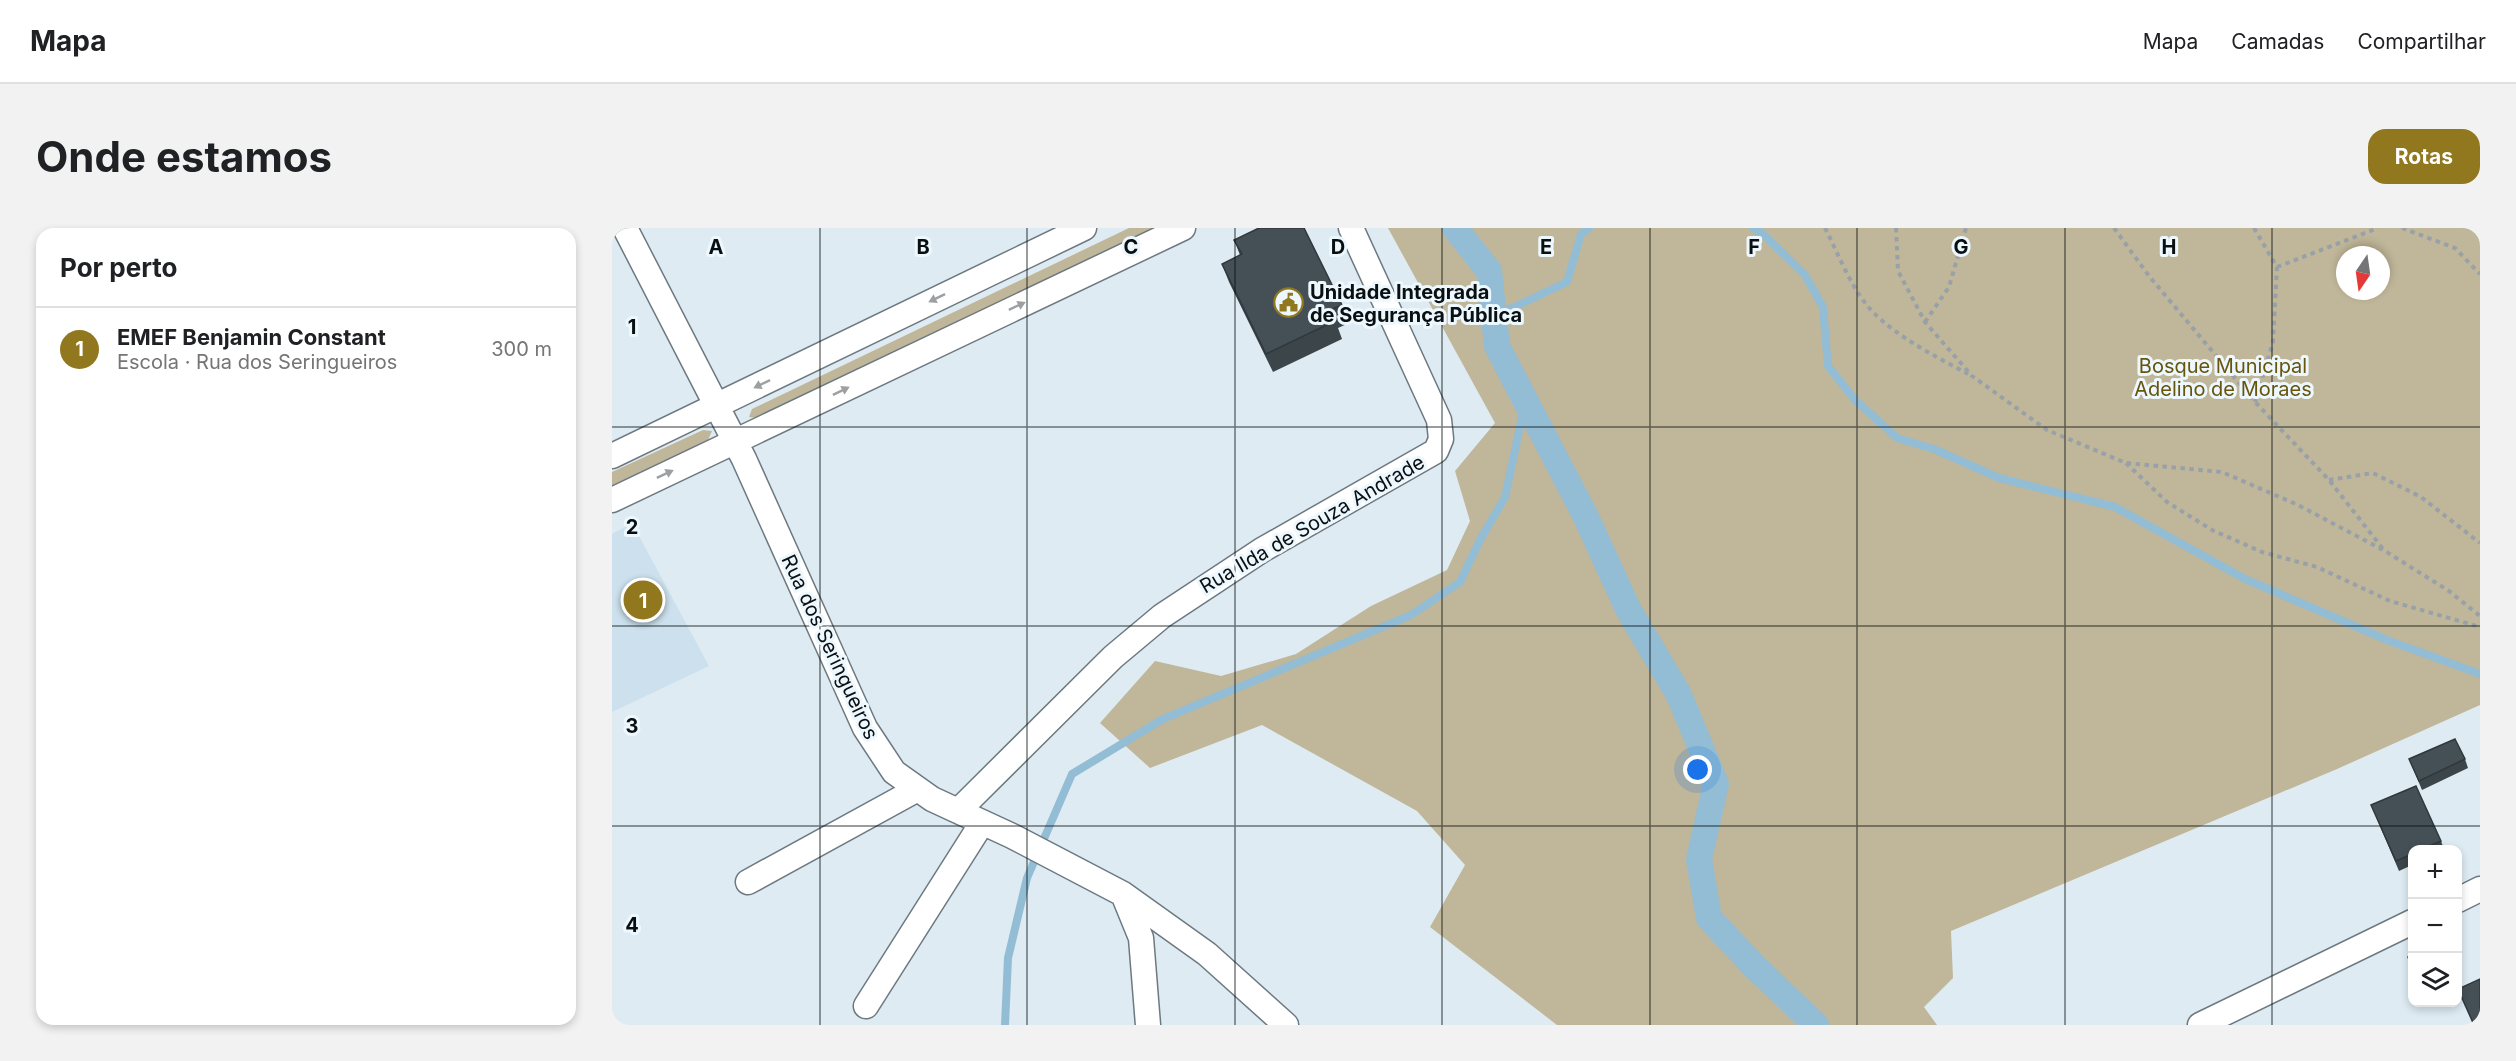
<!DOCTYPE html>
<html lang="pt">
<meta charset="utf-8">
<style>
:root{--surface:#fff;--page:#f2f2f2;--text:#202124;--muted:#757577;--line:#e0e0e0;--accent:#91771d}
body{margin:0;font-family:Inter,sans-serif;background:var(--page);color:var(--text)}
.controls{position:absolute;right:18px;bottom:18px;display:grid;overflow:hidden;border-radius:12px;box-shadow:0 3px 9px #0003}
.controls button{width:54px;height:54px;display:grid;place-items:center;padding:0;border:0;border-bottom:2px solid var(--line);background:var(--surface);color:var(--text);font:30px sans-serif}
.compass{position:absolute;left:1724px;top:18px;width:54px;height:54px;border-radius:50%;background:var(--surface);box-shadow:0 3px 9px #0003;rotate:193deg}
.you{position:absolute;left:1086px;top:542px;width:21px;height:21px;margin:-15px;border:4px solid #fff;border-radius:50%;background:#1a73e8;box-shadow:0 0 0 9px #1a73e833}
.badge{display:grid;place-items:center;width:39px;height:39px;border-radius:50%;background:var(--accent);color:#fff;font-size:20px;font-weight:700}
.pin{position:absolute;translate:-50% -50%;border:3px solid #fff;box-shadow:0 2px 6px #0006}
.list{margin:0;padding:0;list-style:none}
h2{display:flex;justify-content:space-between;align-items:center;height:78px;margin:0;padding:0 24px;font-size:26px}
h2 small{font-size:20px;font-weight:400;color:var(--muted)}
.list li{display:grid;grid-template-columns:39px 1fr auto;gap:18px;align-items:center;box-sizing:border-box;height:84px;padding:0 24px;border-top:2px solid var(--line)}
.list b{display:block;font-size:22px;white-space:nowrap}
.list p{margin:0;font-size:20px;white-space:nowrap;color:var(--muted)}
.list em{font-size:20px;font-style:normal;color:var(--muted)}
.icon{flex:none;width:33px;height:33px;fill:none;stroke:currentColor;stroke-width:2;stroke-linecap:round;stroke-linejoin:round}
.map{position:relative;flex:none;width:1868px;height:797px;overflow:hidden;border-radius:18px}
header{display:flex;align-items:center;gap:36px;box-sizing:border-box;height:84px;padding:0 30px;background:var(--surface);border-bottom:2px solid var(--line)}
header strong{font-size:28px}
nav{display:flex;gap:33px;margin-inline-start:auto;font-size:21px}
.intro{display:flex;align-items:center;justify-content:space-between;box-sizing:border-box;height:144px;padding:0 36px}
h1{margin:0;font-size:42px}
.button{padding:15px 27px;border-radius:18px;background:var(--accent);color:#fff;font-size:21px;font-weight:700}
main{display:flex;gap:36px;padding:0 36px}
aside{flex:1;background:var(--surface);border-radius:18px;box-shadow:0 3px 9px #0003}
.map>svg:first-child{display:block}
.built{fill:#cce1ed}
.green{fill:#c0b699;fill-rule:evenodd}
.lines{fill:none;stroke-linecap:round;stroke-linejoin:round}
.stream{stroke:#92bdd4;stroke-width:8}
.canal{stroke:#92bdd4;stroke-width:26}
.minor-casing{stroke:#6d7980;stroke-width:27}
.path{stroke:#97a1a7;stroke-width:4;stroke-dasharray:4.5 4.5;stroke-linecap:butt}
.minor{stroke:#fff;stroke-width:24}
.wall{fill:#3b454a}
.building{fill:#455056;stroke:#30383c;stroke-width:1.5}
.oneway{fill:#9d9fa0}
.grid{fill:none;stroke:#0a0f11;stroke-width:1.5;stroke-opacity:0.55}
.labels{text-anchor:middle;stroke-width:6;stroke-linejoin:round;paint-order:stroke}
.poi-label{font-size:20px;font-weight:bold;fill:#0a0f11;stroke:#edf8fe;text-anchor:start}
.park-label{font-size:20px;fill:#67540d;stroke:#edf8fe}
.street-label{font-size:20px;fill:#0a0f11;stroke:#edf8fe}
.grid-label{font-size:20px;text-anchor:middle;font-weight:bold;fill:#0a0f11;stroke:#edf8fe;stroke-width:6;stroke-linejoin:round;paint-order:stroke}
</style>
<header>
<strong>Mapa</strong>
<nav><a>Mapa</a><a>Camadas</a><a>Compartilhar</a></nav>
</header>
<div class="intro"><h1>Onde estamos</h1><a class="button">Rotas</a></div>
<main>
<aside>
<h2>Por perto<small></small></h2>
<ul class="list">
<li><span class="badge">1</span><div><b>EMEF Benjamin Constant</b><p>Escola · Rua dos Seringueiros</p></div><em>300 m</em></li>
</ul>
</aside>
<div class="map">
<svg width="1868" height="797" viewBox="0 0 1868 797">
<rect width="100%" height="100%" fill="#deebf3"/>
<path class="built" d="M 20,295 L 97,438 L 0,484 L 0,306 Z"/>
<path class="green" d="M 517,0 L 543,0 L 145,190 L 137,189 L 140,181 Z
M 776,0 L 1868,0 L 1868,477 L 1725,541 L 1339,703 L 1341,750 L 1312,779 L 1325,797 L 945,797 L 818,699 L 853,637 L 805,583 L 650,497 L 538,540 L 488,495 L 543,433 L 609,448 L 684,426 L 759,378 L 835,342 L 858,293 L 843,243 L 883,195 ZM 1733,27 L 1769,27 L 1769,63 L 1733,63 Z
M 91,202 L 100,203 L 96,212 L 0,257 L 0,244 Z"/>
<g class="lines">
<path class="stream" d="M 1141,0 L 1150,5 L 1193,47 L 1211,79 L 1216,138 L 1243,172 L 1285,210 L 1322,221 L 1387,250 L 1503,279 L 1633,351 L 1775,412 L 1868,446
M 881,78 L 894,83 L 955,54 L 969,6 L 977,0
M 393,797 L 396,730 L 415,650 L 460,546 L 551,491 L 799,387 L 848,354 L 868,312 L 893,269 L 914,170"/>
<path class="canal" d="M 843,0 L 877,43 L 885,118 L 974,289 L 1016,381 L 1067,467 L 1104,556 L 1087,631 L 1097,690 L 1142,738 L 1204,797"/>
<defs>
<path id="minor" d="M 13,0 L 132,231 L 253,500 L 282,544 L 320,571 L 400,608 L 511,666 L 595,726 L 674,797
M 0,228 L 472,0
M 0,272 L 571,0
M 346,583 L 501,429 L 550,388 L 650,322 L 824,223 L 829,211 L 827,192 L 739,0
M 136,654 L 304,562
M 511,666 L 529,710 L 536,797
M 1846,672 L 1868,661
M 254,778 L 370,595
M 1588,797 L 1800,694"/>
</defs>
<use href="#minor" class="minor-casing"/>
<path class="path" d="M 1213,0 C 1228,29 1241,66 1265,88 C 1292,113 1325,129 1356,146
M 1284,0 L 1286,43 L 1313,94 L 1360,148 L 1435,202 L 1514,235 L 1610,244 L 1686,277 L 1773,323 L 1837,363 L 1868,388
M 1502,0 L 1537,48 L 1643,174 L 1717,252 L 1771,321
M 1642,0 L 1665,39 L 1661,114 L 1643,174
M 1790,0 L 1843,20 L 1868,46
M 1665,39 L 1766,0
M 1313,94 L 1337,59 L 1354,0
M 1514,235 L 1555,274 L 1600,302 L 1650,324 L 1705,339 L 1778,373 L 1868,399
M 1717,252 L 1761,245 L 1809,269 L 1868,315"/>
<use href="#minor" class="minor"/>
</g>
<path class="wall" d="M 622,12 L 730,77 L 737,95 L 726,100 L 730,111 L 661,144 L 617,54 L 610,36 L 628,27 Z
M 1797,531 L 1853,531 L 1856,540 L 1810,562 Z
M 1759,577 L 1829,613 L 1832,621 L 1800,621 L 1800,637 L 1787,643 Z"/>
<path class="building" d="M 647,0 L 692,0 L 730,77 L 718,82 L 723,93 L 654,126 L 610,36 L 630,26 L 622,12 Z
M 1843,511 L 1853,531 L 1807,553 L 1797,531 Z
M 1804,558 L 1829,613 L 1810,621 L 1800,621 L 1800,626 L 1784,633 L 1759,577 Z
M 1800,726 L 1800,739 L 1796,729 Z
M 1868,751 L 1868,797 L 1862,797 L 1846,761 Z"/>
<defs><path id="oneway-solid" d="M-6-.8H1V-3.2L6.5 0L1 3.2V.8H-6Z" transform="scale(1.5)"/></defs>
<g class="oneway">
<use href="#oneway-solid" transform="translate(325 70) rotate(154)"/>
<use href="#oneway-solid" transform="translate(405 78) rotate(-25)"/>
<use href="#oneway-solid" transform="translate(150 156) rotate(154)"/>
<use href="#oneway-solid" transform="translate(229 163) rotate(-26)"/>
<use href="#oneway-solid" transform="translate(53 246) rotate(-25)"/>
</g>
<path class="grid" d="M 208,0 L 208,797M 415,0 L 415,797M 623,0 L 623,797M 830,0 L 830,797M 1038,0 L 1038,797M 1245,0 L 1245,797M 1453,0 L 1453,797M 1660,0 L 1660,797M 0,199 L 1868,199M 0,398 L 1868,398M 0,598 L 1868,598"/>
<defs>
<symbol id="civic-ring" viewBox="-11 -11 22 22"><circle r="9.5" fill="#edf8fe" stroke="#91771d" stroke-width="1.5"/><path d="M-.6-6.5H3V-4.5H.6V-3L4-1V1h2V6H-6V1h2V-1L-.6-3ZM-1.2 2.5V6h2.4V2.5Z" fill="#91771d"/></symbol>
</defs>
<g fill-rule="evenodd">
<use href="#civic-ring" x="660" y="58" width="33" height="33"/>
</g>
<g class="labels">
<g class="poi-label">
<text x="698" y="71">Unidade Integrada<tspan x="698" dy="23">de Segurança Pública</tspan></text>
</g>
<g class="park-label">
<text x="1611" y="145">Bosque Municipal<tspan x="1611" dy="23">Adelino de Moraes</tspan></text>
</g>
<g class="street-label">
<text transform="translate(700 296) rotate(-30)" y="7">Rua Ilda de Souza Andrade</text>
<text transform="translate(218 419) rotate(65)" y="7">Rua dos Seringueiros</text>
</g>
</g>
<g class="grid-label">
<text x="104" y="26">A</text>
<text x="311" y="26">B</text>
<text x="519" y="26">C</text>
<text x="726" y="26">D</text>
<text x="934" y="26">E</text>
<text x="1142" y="26">F</text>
<text x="1349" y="26">G</text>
<text x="1557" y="26">H</text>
<text x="20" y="106">1</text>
<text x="20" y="306">2</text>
<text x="20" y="505">3</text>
<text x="20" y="704">4</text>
</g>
</svg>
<div class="controls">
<button>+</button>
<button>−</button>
<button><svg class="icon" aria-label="layers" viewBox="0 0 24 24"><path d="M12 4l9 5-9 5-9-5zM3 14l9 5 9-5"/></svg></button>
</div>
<svg class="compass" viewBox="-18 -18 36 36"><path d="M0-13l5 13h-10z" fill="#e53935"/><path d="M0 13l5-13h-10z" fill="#757577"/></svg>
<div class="you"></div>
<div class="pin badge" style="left:31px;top:372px">1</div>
</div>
</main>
